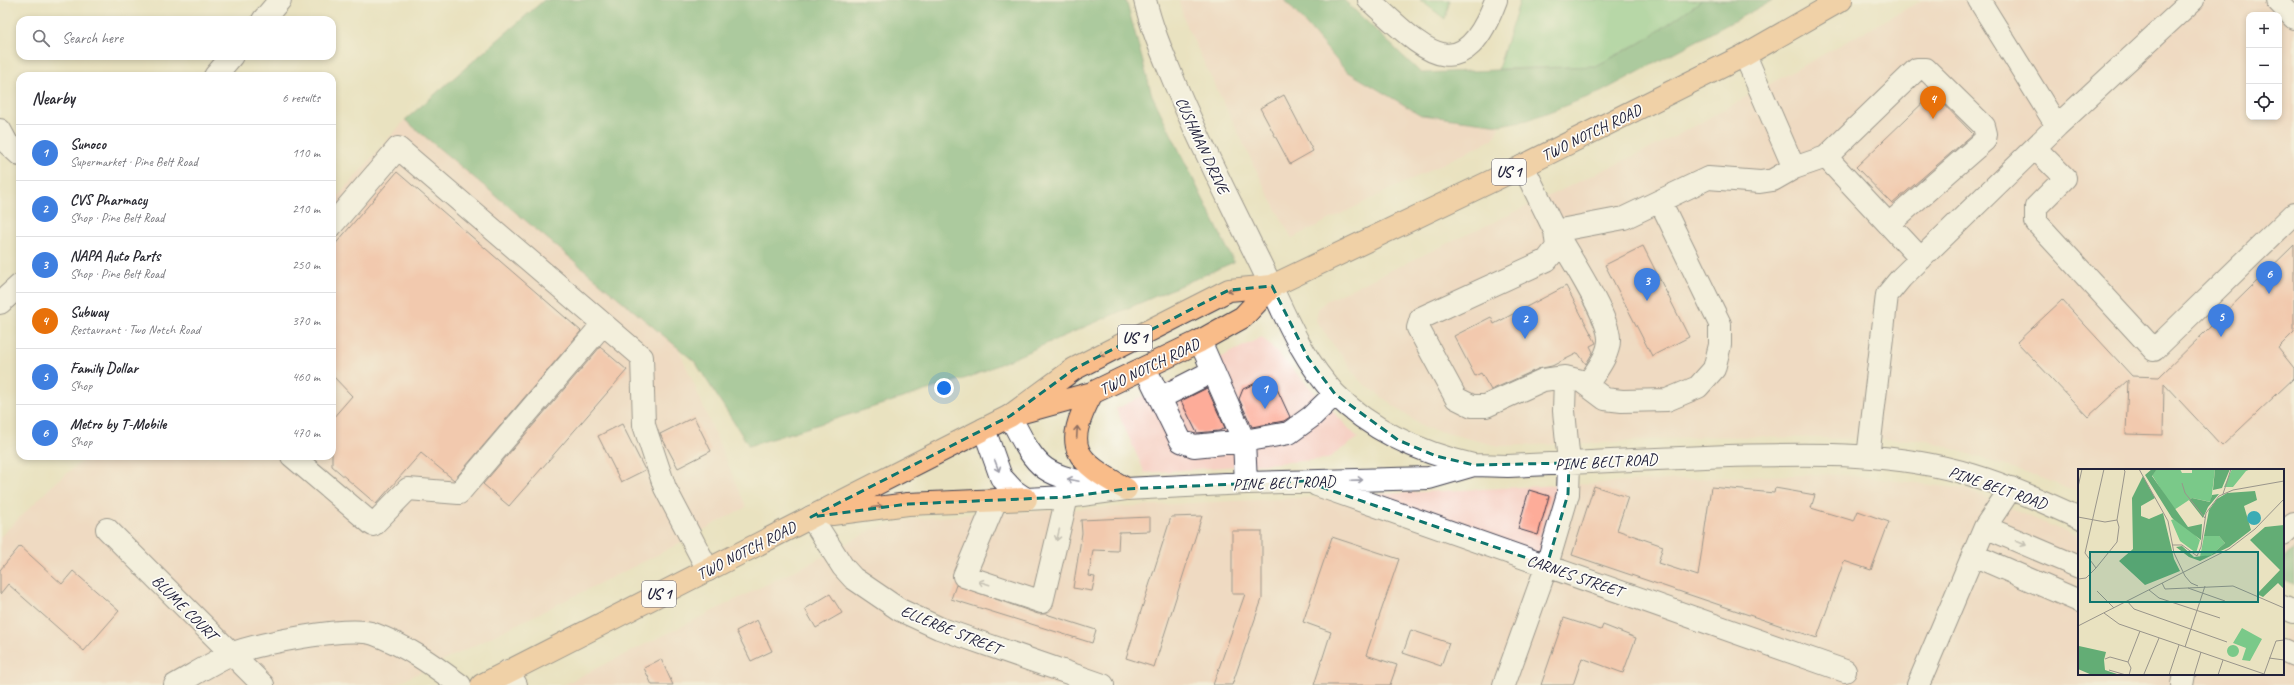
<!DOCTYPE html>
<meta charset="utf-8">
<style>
:root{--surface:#fff;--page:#f7f7f7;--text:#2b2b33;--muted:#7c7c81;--line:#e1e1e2;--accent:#0b8043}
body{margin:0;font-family:Caveat,sans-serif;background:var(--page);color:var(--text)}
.controls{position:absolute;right:12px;top:12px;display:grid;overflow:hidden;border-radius:8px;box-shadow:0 2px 6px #0003}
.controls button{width:36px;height:36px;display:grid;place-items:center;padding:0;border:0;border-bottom:1px solid var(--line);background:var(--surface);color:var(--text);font:20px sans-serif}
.you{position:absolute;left:944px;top:388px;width:14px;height:14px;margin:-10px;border:3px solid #fff;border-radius:50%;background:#1a73e8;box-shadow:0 0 0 6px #1a73e833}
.badge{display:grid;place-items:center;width:26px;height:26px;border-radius:50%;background:var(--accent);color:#fff;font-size:13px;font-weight:700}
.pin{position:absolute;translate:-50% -33px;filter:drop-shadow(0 1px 2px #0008)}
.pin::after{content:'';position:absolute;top:21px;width:14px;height:12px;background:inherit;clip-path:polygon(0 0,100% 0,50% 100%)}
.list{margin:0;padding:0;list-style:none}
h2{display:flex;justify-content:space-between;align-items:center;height:52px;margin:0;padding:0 16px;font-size:17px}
h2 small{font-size:13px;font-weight:400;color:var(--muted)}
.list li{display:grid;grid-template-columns:26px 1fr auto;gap:12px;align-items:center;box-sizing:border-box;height:56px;padding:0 16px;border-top:1px solid var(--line)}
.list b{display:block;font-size:15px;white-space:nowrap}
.list p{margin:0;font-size:13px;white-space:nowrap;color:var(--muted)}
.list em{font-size:13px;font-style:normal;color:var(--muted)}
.icon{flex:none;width:22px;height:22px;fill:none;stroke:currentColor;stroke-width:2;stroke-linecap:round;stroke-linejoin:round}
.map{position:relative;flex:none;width:2294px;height:685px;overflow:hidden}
.search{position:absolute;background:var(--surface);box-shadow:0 2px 6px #0003;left:16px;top:16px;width:320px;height:44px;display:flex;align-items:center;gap:10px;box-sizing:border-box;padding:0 14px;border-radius:12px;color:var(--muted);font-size:15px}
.panel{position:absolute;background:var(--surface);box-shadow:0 2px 6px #0003;left:16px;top:72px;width:320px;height:388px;border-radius:12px}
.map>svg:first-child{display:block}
.built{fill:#f6d1c5;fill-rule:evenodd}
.green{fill:#7ac989;stroke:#4e7662}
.forest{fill:#63ad75;stroke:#426858}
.building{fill:#fdac99}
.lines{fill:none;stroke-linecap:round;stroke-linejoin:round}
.minor-casing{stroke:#403f4f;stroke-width:24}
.major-casing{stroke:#403f4f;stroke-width:24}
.minor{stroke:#fff;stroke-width:22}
.major{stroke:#f9bc89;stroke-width:22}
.oneway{stroke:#8e6f62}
.oneway2{stroke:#9c9ca7}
.marked{fill:none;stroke:#0f766e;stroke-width:3;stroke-dasharray:8 5;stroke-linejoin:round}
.labels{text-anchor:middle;stroke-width:3.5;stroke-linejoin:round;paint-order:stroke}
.shield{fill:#fdfcf7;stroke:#646373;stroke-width:1}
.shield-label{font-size:15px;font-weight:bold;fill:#22223b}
.street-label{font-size:16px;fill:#22223b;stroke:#fdfcf7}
.inset-road{fill:none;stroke:#99958b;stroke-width:1}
.view{fill:#0f766e;fill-opacity:0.15;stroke:#0f766e;stroke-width:2}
.inset-edge{fill:none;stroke:#22223b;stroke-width:2}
</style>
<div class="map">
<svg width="2294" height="685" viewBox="0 0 2294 685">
<rect width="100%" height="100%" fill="#fdfcf7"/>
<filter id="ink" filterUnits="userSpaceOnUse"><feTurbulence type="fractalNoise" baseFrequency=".025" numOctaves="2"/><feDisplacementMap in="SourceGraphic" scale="8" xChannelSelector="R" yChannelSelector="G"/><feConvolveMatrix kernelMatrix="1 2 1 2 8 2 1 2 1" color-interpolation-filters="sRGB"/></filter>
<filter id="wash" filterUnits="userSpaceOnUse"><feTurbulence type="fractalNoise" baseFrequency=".012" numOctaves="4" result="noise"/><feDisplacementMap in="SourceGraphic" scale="16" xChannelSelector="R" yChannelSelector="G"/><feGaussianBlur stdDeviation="0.9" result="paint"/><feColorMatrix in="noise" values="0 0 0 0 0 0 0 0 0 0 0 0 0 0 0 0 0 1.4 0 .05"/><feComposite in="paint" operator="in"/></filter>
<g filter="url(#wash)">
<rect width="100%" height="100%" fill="#e9e2c0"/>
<path class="built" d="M 1179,0 L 1285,0 L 1345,70 L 1421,115 L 1500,125 L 1493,139 L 1292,238 L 1268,194 L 1185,23 Z
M 1922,0 L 2294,0 L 2294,548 L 2283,559 L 2283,470 L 2079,470 L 2079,491 L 1927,440 L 1707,436 L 1601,443 L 1498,446 L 1423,427 L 1360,381 L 1316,321 L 1318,309 L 1326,301 L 1674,137 ZM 2249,15 L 2279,15 L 2279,117 L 2249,117 Z
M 405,120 L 678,347 L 746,507 L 657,555 L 394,685 L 0,685 L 0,537 L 53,485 L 88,456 L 332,456 L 332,203 Z
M 1262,337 L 1358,438 L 1327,459 L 1145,473 L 1116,409 Z
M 1836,474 L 1965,489 L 2079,538 L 2079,674 L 2283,674 L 2283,626 L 2294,631 L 2294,685 L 563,685 L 816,560 L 873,529 L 906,520 L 972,514 L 1705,478 Z"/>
<path class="green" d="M 1420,0 L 1450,0 L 1445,19 Z
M 1520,0 L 1702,0 L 1647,39 L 1596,66 L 1498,69 Z"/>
<path class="forest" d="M 544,0 L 1126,0 L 1152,95 L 1234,262 L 970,377 L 749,446 L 695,362 L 405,120 Z
M 1285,0 L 1344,0 L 1421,73 L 1596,66 L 1647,39 L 1702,0 L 1773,0 L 1601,92 L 1528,120 L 1500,125 L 1421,115 L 1345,70 Z
M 2294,548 L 2294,585 L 2283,580 L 2283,559 Z"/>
<g id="blocks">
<path class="building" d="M 1933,93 L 1973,134 L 1892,204 L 1856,167 Z
M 1284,95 L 1313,151 L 1290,164 L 1260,108 Z
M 397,172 L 581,331 L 454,480 L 421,453 L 376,504 L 332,466 L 332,419 L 352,396 L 332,375 L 332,248 Z
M 2294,245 L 2294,332 L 2278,348 L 2294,368 L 2294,378 L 2222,446 L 2164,384 L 2163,435 L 2126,434 L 2128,380 L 2088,417 L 2017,342 L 2062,300 L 2132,376 L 2159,377 Z
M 1643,246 L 1689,337 L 1652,356 L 1605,265 Z
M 1566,286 L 1596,343 L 1590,346 L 1593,352 L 1586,364 L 1578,353 L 1552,366 L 1538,369 L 1491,390 L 1481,373 L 1475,376 L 1454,336 L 1491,317 L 1494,324 Z
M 600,347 L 627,370 L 509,506 L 483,484 Z
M 1271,376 L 1290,417 L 1284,421 L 1252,427 L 1239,399 L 1243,389 Z
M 1207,388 L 1225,428 L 1219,431 L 1197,433 L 1181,401 Z
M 694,417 L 711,451 L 678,468 L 660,434 Z
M 622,424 L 645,470 L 621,482 L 598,436 Z
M 1594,486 L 1628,497 L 1617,530 L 1663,546 L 1658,563 L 1698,576 L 1711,487 L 1774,493 L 1775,488 L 1815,495 L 1811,508 L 1854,521 L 1858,511 L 1889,522 L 1871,570 L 1844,561 L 1817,638 L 1572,555 Z
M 1529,490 L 1549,496 L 1538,535 L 1518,529 Z
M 1202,516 L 1154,667 L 1126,658 L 1171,517 Z
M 1150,517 L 1150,531 L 1119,532 L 1118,551 L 1093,550 L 1089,576 L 1095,577 L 1092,591 L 1073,588 L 1082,533 L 1081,520 Z
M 1232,531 L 1262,531 L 1262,599 L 1232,685 L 1213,685 L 1245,594 L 1232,594 Z
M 1332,537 L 1399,559 L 1366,655 L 1397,665 L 1390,685 L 1314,685 L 1331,632 L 1303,622 Z
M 20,546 L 62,584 L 73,571 L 119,611 L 84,651 L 8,584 L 0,594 L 0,570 Z
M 956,585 L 1038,614 L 1046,614 L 1096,630 L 1092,643 L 951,599 Z
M 830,594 L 842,613 L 816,628 L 805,609 Z
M 1564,618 L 1601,630 L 1603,625 L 1636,638 L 1623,673 L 1582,658 L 1573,685 L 1541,685 Z
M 757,620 L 772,651 L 751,661 L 736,631 Z
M 1411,630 L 1449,643 L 1441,666 L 1403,653 Z
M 661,659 L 673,685 L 652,685 L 644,668 Z"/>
</g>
</g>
<g filter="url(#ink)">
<use href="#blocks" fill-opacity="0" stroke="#403f4f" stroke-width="1"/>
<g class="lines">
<defs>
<path id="minor" d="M 1145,0 C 1151,26 1161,50 1171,74 C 1196,136 1227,195 1256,255 C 1280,302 1298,355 1335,394 C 1373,432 1422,453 1473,465
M 1369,0 C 1421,46 1460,96 1496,0
M 1979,0 L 2057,126
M 2277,0 L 2294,18
M 263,20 L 280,0
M 1745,55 L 1794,168
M 215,76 L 232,56
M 0,130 L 7,143 L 20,155
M 2035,148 L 2065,178 L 2036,207 L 2036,222 L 2154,350 L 2294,214
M 1826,157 L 1921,259
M 1523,166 L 1555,231 L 1557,247 L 1547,260 L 1421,318 L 1418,328 L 1456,398 L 1472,406 L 1486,406 L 1543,380 L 1565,377 L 1581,381 L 1605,399 L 1622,401 L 1667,400 L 1698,387 L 1714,369 L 1720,345 L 1720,324 L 1660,201
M 332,225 L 398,148 L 642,357 L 644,425 L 665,488 L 708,570
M 0,303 L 20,285
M 1145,368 L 1181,441 L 1194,446 L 1244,441 L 1200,341
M 1587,385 C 1595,372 1610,355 1609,338 C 1608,315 1568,254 1555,231 L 1624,218 L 1708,178 L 1760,182 L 1773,180 L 1794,168 L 1826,157 L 1917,69 L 1926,69 L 1984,126 L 1986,134 L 1985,140 L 1889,224
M 1160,398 L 1213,371
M 1010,416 C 1039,474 1043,475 1107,486
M 984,429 L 1001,477 L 1013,490 L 1026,499 L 1067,497 L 1126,489 L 1246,483 L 1429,478 L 1474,465 L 1508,466 C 1582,462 1655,459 1729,456 C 1810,454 1894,451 1972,475 C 2009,486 2044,502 2079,518
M 292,456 L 373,525 L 408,489 L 459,493 L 603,324
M 1868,457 L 1887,295 L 1901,278 L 2057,126 L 2193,0
M 1246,483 L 1244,441 L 1289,433 L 1311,417 L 1335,394
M 1317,485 L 1845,671
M 996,500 L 964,576 L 1042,602 L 1067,497
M 811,517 L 843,567 L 853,578 L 900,610 L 939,628 L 1103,685
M 1985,527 L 2079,567
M 107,529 L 263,685
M 2283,534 L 2294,524
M 1973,555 L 2079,601
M 2283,607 L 2294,612
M 2283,650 L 2294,655
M 508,671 L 516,685
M 175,685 C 193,675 212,663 231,654 C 257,644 349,625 374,634 C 407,646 433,665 460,685
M 1504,685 L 1547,565 L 1568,494 L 1569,463 L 1564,411 L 1565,377
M 1918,685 L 1985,527 L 2011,488
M 2182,685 L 2184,674"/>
<path id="major" d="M 1092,393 C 1062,449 1075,460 1126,489
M 1023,412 L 1092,393 L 1200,341 L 1243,317 L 1272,286
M 832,514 L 908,504 L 1026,499
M 482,685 L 984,429 L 1010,416 L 1074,369 L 1229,290 L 1272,286 L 1523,166 L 1745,55 L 1841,0"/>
</defs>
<use href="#minor" class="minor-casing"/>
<use href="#major" class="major-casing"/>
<use href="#minor" class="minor"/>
<use href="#major" class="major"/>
</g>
<defs><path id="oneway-shaft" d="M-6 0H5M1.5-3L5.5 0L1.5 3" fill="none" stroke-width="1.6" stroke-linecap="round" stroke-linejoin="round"/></defs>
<g class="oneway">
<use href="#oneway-shaft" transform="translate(1233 290) rotate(170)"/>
<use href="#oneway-shaft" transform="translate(1104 353) rotate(153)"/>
<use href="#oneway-shaft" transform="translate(1077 432) rotate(-87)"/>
<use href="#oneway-shaft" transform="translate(877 507) rotate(-7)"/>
</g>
<g class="oneway2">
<use href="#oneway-shaft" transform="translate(997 466) rotate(69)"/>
<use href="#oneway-shaft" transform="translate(1073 480) rotate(-168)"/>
<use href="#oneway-shaft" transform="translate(1357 480) rotate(-2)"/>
<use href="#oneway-shaft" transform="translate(1058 535) rotate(104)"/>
<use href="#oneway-shaft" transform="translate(2021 543) rotate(23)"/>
<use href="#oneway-shaft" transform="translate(984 583) rotate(-162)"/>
</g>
</g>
<path d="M0 0H2294V685H0ZM 1272,286 L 1308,358 L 1335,394 L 1398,440 L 1436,456 L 1474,465 L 1569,463 L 1568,494 L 1547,565 L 1304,481 L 1126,489 L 1067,497 L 908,504 L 811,517 L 1010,416 L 1074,369 L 1229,290 Z" fill="#e9e2c0" fill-opacity=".55" fill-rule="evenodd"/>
<path class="marked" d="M 1272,286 L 1308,358 L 1335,394 L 1398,440 L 1436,456 L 1474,465 L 1569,463 L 1568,494 L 1547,565 L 1304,481 L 1126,489 L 1067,497 L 908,504 L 811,517 L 1010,416 L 1074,369 L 1229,290 Z"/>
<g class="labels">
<g class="shield">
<rect x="1492" y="159" width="34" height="26" rx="3"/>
<rect x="1118" y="325" width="34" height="26" rx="3"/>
<rect x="642" y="581" width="34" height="26" rx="3"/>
</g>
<g class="shield-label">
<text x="1509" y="177">US 1</text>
<text x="1135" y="343">US 1</text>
<text x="659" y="599">US 1</text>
</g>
<g class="street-label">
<text transform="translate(1591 132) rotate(-26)" y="6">TWO NOTCH ROAD</text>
<text transform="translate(1203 145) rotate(65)" y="6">CUSHMAN DRIVE</text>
<text transform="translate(1149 366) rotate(-26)" y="6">TWO NOTCH ROAD</text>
<text transform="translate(1606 461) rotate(-3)" y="6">PINE BELT ROAD</text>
<text transform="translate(1284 482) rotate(-2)" y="6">PINE BELT ROAD</text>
<text transform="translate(1998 487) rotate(19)" y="6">PINE BELT ROAD</text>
<text transform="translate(746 550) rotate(-27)" y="6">TWO NOTCH ROAD</text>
<text transform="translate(1575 575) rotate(19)" y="6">CARNES STREET</text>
<text transform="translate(185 607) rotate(45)" y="6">BLUME COURT</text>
<text transform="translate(951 629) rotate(22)" y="6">ELLERBE STREET</text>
</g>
</g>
<g transform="translate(2078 469)">
<rect width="206" height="206" fill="#e9e2c0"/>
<path d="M 79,0 L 102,0 L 104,4 L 114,4 L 114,0 L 137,0 L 133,33 L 114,29 L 96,41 L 74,6 ZM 154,0 L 173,0 L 168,2 L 155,18 L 146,18 ZM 100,49 L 122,71 L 118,84 L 102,72 L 93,51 ZM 126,67 L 141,67 L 147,74 L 133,86 L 122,88 ZM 164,159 L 184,170 L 172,192 L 164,191 L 168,179 L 155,174 ZM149 182a6 6 0 1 1 12 0a6 6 0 1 1-12 0Z" fill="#7ac989"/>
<path d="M 74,0 L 79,0 L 74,7 L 110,58 L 124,55 L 123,71 L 94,49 L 67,6 ZM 137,0 L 152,0 L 144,19 L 135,21 ZM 65,7 L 77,29 L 63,37 L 63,47 L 71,50 L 85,44 L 96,90 L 102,102 L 67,116 L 41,92 L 55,80 L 54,29 ZM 177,22 L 179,31 L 166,37 L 173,61 L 151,78 L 122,92 L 111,88 L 98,78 L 104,77 L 116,88 L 133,86 L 147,74 L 141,67 L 126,67 L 131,41 L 139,30 L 149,24 ZM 141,25 L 130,38 L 125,49 L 111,31 L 114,29 L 132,33 L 134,26 ZM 206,56 L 206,120 L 200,114 L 185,128 L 179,125 L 202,101 L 172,71 L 187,58 ZM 1,177 L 28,183 L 26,191 L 27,201 L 42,206 L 14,206 L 0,200 Z" fill="#63ad75"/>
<path d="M169 49a7 7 0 1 1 14 0a7 7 0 1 1-14 0Z" fill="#3bacb5"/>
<path class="inset-road" d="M 61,0 L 90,52 L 96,84 L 107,107 L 113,114 L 120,117M 104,14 L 107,24 L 127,49M 0,18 L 4,0M 145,25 L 153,0M 0,48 L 27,53 L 39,51M 94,76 L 104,76 L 119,87 L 123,78 L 128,44 L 141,27 L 155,21 L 206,12M 18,99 L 7,84 L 26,0M 0,110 L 8,109 L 18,99 L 39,73 L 41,58 L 39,51 L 47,2 L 45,0M 84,114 L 87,120 L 155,117 L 206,139M 110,119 L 147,132M 71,121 L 81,129 L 142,149M 19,122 L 36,139M 49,132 L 56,140 L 149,173M 26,144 L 41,155 L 189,206M 0,157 L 151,80 L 177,60 L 206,30M 107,178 L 127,117M 191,189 L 206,191M 27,190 L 32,188 L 50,193 L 53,199 L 51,206M 50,193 L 62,162M 31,201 L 48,206M 66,205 L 81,169M 186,205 L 198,172 L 206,171M 91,206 L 101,176M 116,206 L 123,183M 140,206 L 145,191"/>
<path class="view" d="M 12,83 L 180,83 L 180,133 L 12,133 Z"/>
<rect width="206" height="206" class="inset-edge"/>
</g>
</svg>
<div class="controls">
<button>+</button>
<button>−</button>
<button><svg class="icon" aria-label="locate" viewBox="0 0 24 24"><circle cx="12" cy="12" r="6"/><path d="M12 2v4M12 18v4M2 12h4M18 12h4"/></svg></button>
</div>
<div class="you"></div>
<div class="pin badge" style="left:1265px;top:409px;background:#3f7fe0">1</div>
<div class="pin badge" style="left:1525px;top:339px;background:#3f7fe0">2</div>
<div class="pin badge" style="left:1647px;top:301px;background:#3f7fe0">3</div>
<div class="pin badge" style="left:1933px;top:119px;background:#e8710a">4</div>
<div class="pin badge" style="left:2221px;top:337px;background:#3f7fe0">5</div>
<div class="pin badge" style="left:2269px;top:294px;background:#3f7fe0">6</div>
<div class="search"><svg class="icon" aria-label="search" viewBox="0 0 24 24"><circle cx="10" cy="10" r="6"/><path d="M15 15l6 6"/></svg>Search here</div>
<section class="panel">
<h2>Nearby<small>6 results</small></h2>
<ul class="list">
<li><span class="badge" style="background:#3f7fe0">1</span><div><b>Sunoco</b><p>Supermarket · Pine Belt Road</p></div><em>110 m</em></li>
<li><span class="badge" style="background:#3f7fe0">2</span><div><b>CVS Pharmacy</b><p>Shop · Pine Belt Road</p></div><em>210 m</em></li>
<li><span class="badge" style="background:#3f7fe0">3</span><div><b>NAPA Auto Parts</b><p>Shop · Pine Belt Road</p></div><em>250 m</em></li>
<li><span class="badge" style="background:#e8710a">4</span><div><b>Subway</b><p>Restaurant · Two Notch Road</p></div><em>370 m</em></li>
<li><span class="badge" style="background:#3f7fe0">5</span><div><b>Family Dollar</b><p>Shop</p></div><em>460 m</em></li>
<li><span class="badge" style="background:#3f7fe0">6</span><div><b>Metro by T-Mobile</b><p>Shop</p></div><em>470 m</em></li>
</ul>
</section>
</div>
